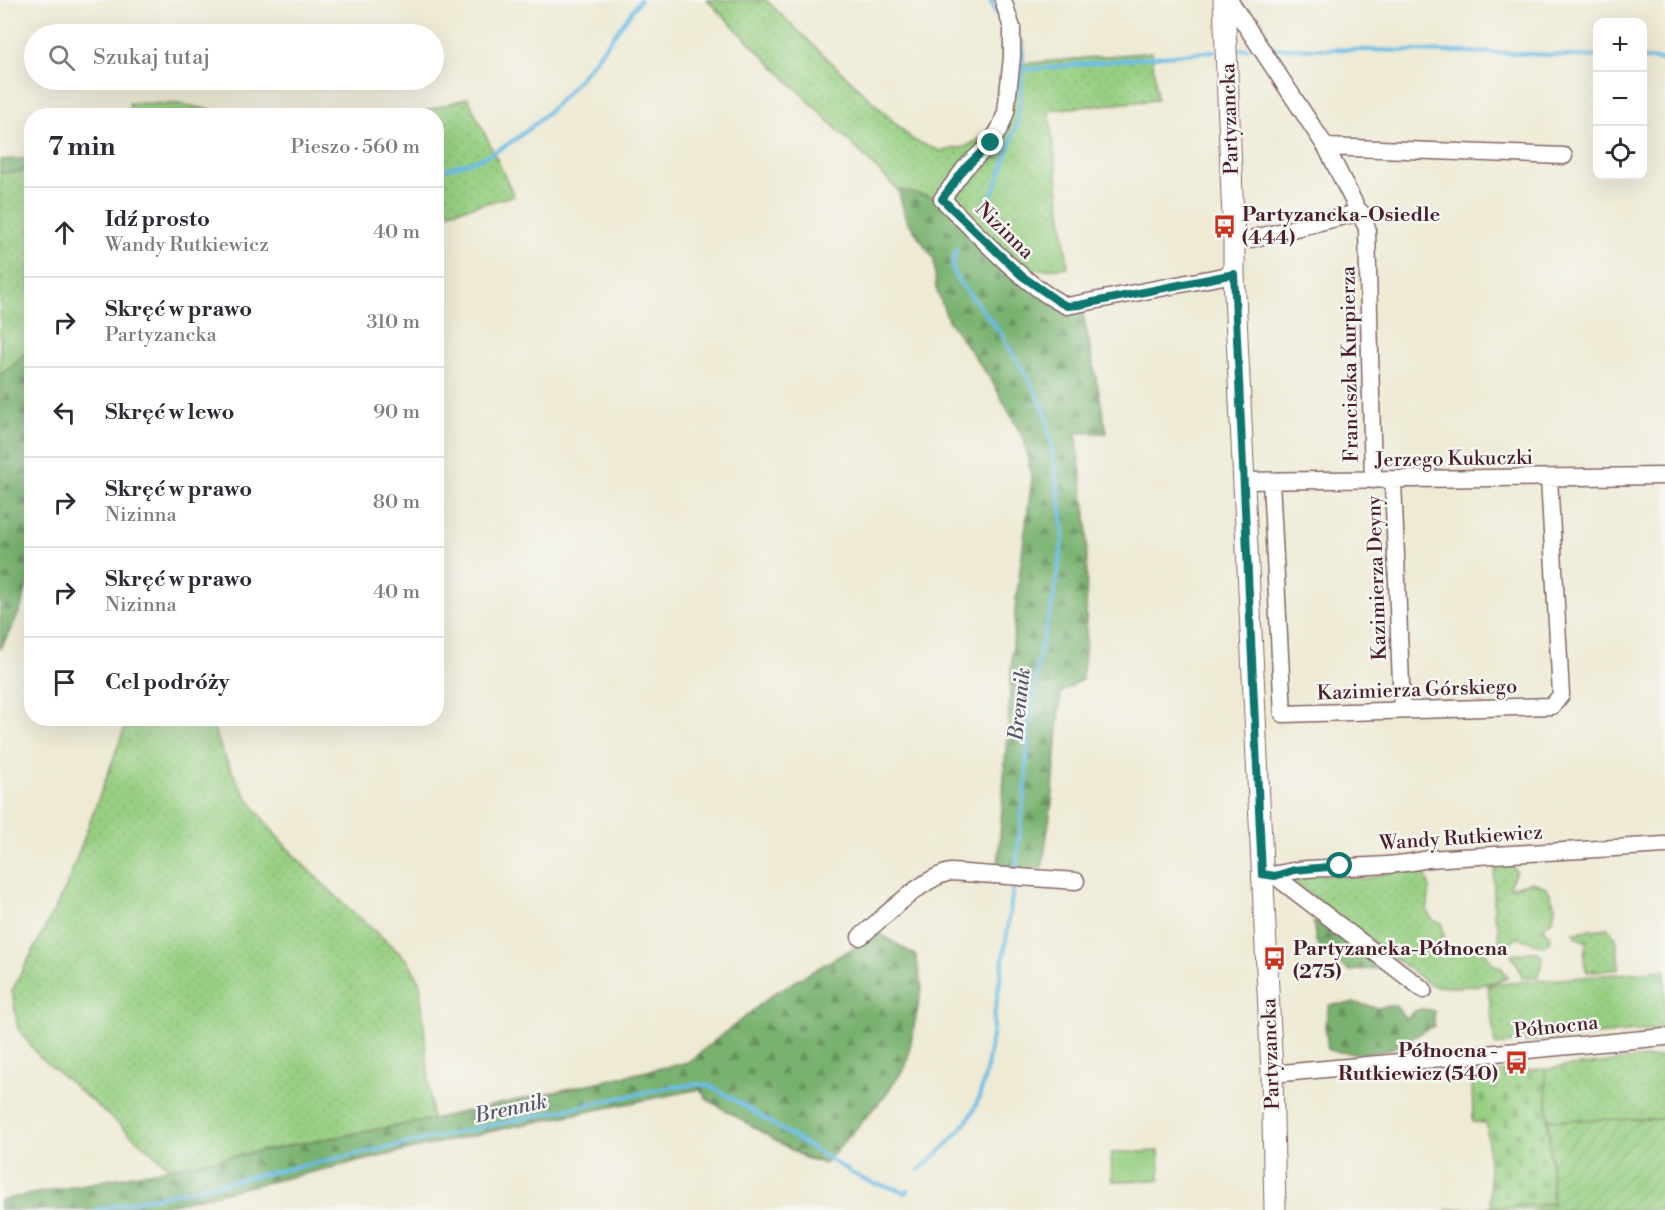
<!DOCTYPE html>
<html lang="pl">
<meta charset="utf-8">
<style>
:root{--surface:#fff;--page:#f7f7f7;--text:#2b2b33;--muted:#7c7c81;--line:#e1e1e2}
body{margin:0;font-family:"Libre Bodoni",serif;background:var(--page);color:var(--text)}
.controls{position:absolute;right:18px;top:18px;display:grid;overflow:hidden;border-radius:12px;box-shadow:0 6px 24px #0002}
.controls button{width:54px;height:54px;display:grid;place-items:center;padding:0;border:0;border-bottom:2px solid var(--line);background:var(--surface);color:var(--text);font:30px sans-serif}
.stop{position:absolute;width:18px;height:18px;margin:-14px;border:4px solid #0f766e;border-radius:50%;background:#fff}
.stop.end{background:#0f766e;border-color:#fff;box-shadow:0 2px 6px #0008}
.list{margin:0;padding:0;list-style:none}
h2{display:flex;justify-content:space-between;align-items:center;height:78px;margin:0;padding:0 24px;font-size:26px}
h2 small{font-size:20px;font-weight:400;color:var(--muted)}
.list li{display:grid;grid-template-columns:39px 1fr auto;gap:18px;align-items:center;box-sizing:border-box;height:90px;padding:0 24px;border-top:2px solid var(--line)}
.list b{display:block;font-size:22px;white-space:nowrap}
.list p{margin:0;font-size:20px;white-space:nowrap;color:var(--muted)}
.list em{font-size:20px;font-style:normal;color:var(--muted)}
.icon{flex:none;width:33px;height:33px;fill:none;stroke:currentColor;stroke-width:2;stroke-linecap:round;stroke-linejoin:round}
.map{position:relative;flex:none;width:1665px;height:1210px;overflow:hidden}
.search{position:absolute;background:var(--surface);box-shadow:0 6px 24px #0002;left:24px;top:24px;width:420px;height:66px;display:flex;align-items:center;gap:15px;box-sizing:border-box;padding:0 21px;border-radius:33px;color:var(--muted);font-size:22px}
.panel{position:absolute;background:var(--surface);box-shadow:0 6px 24px #0002;left:24px;top:108px;width:420px;height:618px;border-radius:24px}
.map>svg:first-child{display:block}
.grass{fill:url(#grass-dots);stroke:#707756;stroke-width:1.5}
.forest{fill:url(#forest-firs);stroke:#62684e;stroke-width:1.5}
.cemetery{fill:url(#cemetery-stones);stroke:#707756;stroke-width:1.5}
.garden{fill:url(#garden-furrows);stroke:#707756;stroke-width:1.5}
.pitch{fill:#97cf82;stroke:#707756;stroke-width:1.5}
.lines{fill:none;stroke-linecap:round;stroke-linejoin:round}
.stream{stroke:#6bbce6;stroke-width:4}
.minor-casing{stroke:#836666;stroke-width:19}
.major-casing{stroke:#836666;stroke-width:23}
.minor{stroke:#fff;stroke-width:16}
.major{stroke:#fff;stroke-width:21}
.route{stroke:#0f766e;stroke-width:8}
.labels{text-anchor:middle;stroke-width:5;stroke-linejoin:round;paint-order:stroke}
.street-label{font-size:20px;fill:#4a1f2b;stroke:#f6f6f2}
.poi-label{font-size:20px;font-weight:bold;fill:#4a1f2b;stroke:#f6f6f2;text-anchor:start}
.water-label{font-size:21px;font-style:italic;fill:#56566c;stroke:#f6f6f2}
</style>
<div class="map">
<svg width="1665" height="1210" viewBox="0 0 1665 1210">
<defs>
<pattern id="grass-dots" width="8" height="8" patternUnits="userSpaceOnUse" patternTransform="scale(1.5)"><rect width="8" height="8" fill="#97cf82"/><path d="M2 2h.1M6 6h.1" fill="none" stroke="#84b170" stroke-width="1.8" stroke-linecap="round"/></pattern>
<pattern id="forest-firs" width="22" height="20" patternUnits="userSpaceOnUse" patternTransform="scale(1.5)"><rect width="22" height="20" fill="#79b270"/><path d="M5 1l3.5 6h-7zM16 11l3.5 6h-7z" fill="#65905c"/></pattern>
<pattern id="cemetery-stones" width="16" height="16" patternUnits="userSpaceOnUse" patternTransform="scale(1.5)"><rect width="16" height="16" fill="#97cf82"/><path d="M2 7V4a2 2 0 0 1 4 0v3zM10 15v-3a2 2 0 0 1 4 0v3z" fill="#84b170"/></pattern>
<pattern id="garden-furrows" width="10" height="10" patternUnits="userSpaceOnUse" patternTransform="scale(1.5)"><rect width="10" height="10" fill="#97cf82"/><path d="M-1 1l2-2M0 10L10 0M9 11l2-2" fill="none" stroke="#84b170"/></pattern>
</defs>
<rect width="100%" height="100%" fill="#f6f6f2"/>
<filter id="ink" filterUnits="userSpaceOnUse"><feTurbulence type="fractalNoise" baseFrequency=".0167" numOctaves="2"/><feDisplacementMap in="SourceGraphic" scale="12" xChannelSelector="R" yChannelSelector="G"/><feConvolveMatrix kernelMatrix="1 2 1 2 8 2 1 2 1" color-interpolation-filters="sRGB"/></filter>
<filter id="wash" filterUnits="userSpaceOnUse"><feTurbulence type="fractalNoise" baseFrequency=".008" numOctaves="4" result="noise"/><feDisplacementMap in="SourceGraphic" scale="24" xChannelSelector="R" yChannelSelector="G"/><feGaussianBlur stdDeviation="1.35" result="paint"/><feColorMatrix in="noise" values="0 0 0 0 0 0 0 0 0 0 0 0 0 0 0 0 0 1.4 0 .05"/><feComposite in="paint" operator="in"/></filter>
<g filter="url(#wash)">
<rect width="100%" height="100%" fill="#eeead4"/>
<path class="grass" d="M 707,0 L 766,0 L 913,140 L 940,151 L 965,147 L 1000,128 L 1011,65 L 1152,52 L 1157,100 L 1049,110 L 1068,267 L 1017,271 L 942,199 L 898,190 Z
M 468,98 L 514,196 L 437,215 L 436,116 L 412,115 Z
M 129,103 L 182,104 L 237,115 L 131,115 Z
M 31,171 L 31,349 L 2,374 L 0,373 L 0,173 Z
M 128,719 L 211,719 C 239,822 333,892 409,962 L 420,983 L 432,1119 L 170,1168 L 39,1056 L 18,1029 L 12,991 L 66,887 Z
M 1509,862 L 1516,871 L 1510,884 L 1510,888 L 1531,882 L 1547,887 L 1555,906 L 1553,919 L 1542,929 L 1550,934 L 1551,941 L 1543,946 L 1517,937 L 1506,946 L 1499,943 L 1498,924 L 1494,916 L 1494,878 L 1496,866 Z
M 1418,869 L 1425,872 L 1430,888 L 1427,912 L 1434,921 L 1442,923 C 1443,938 1444,943 1456,953 L 1474,946 L 1483,948 L 1493,965 L 1500,966 L 1508,977 C 1494,986 1445,990 1429,984 L 1287,877 L 1329,875 L 1365,879 L 1395,871 Z
M 1608,928 L 1616,937 L 1619,969 L 1587,972 C 1583,961 1583,954 1587,942 L 1578,938 L 1574,932 Z
M 1531,952 L 1538,952 L 1543,958 L 1538,977 L 1522,978 L 1518,966 L 1511,955 Z
M 1665,970 L 1665,1028 L 1495,1045 L 1488,985 Z
M 1665,1056 L 1665,1119 L 1549,1120 L 1545,1069 Z"/>
<path class="forest" d="M 31,158 L 31,171 L 0,173 L 0,160 Z
M 898,190 L 942,199 L 1022,276 L 1079,305 L 1083,313 L 1107,433 L 1076,433 L 1087,524 L 1086,642 L 1082,680 L 1061,692 L 1052,802 L 1042,869 L 998,867 L 1016,599 L 1032,480 L 1024,440 L 992,381 L 948,320 L 936,288 L 934,259 L 906,219 Z
M 31,349 L 31,573 L 20,611 L 0,650 L 0,373 L 2,374 Z
M 1313,922 L 1323,925 L 1341,938 L 1348,937 L 1370,954 L 1381,968 L 1350,971 L 1337,962 L 1321,950 L 1316,941 Z
M 879,933 L 916,956 L 922,987 L 906,1066 L 884,1097 L 825,1164 L 805,1158 L 708,1100 L 700,1089 L 506,1128 L 146,1210 L 0,1210 L 0,1200 L 432,1119 L 688,1062 L 776,992 Z
M 1356,1003 L 1377,1008 L 1395,1005 L 1406,1019 C 1415,1008 1420,1007 1434,1011 L 1434,1026 C 1420,1032 1409,1041 1395,1047 C 1374,1056 1350,1054 1328,1050 L 1325,1025 L 1329,1005 Z"/>
<path class="cemetery" d="M 1545,1069 L 1553,1204 L 1491,1208 L 1487,1123 L 1473,1122 L 1472,1073 Z"/>
<path class="garden" d="M 1665,1119 L 1665,1210 L 1445,1210 L 1553,1204 L 1549,1120 Z"/>
<path class="pitch" d="M 1159,1151 L 1160,1180 L 1112,1181 L 1111,1153 Z"/>
<g class="lines">
<path class="stream" d="M 990,0 L 997,14
M 1273,48 L 1505,53 L 1598,57
M 1238,50 L 1249,49
M 1642,59 L 1665,60
M 1023,70 L 1214,51
M 436,171 C 458,166 478,161 498,150 C 554,119 602,52 640,0
M 986,204 L 998,181 L 1017,124 L 1023,70 L 1023,43
M 957,249 L 952,262 L 954,275 L 997,328 L 1031,383 L 1046,413 L 1060,499 L 1064,534 L 1053,601 L 1040,650 L 1028,733 L 1026,780 L 1015,873
M 919,1170 C 938,1154 959,1135 972,1113 C 987,1087 991,1041 995,1011 C 1002,968 1009,924 1014,880
M 96,1210 L 666,1088 L 698,1084 L 710,1086 L 728,1096 L 855,1175 L 875,1184 L 897,1189 L 906,1193 L 908,1190"/>
</g>
</g>
<g filter="url(#ink)">
<g class="lines">
<defs>
<path id="minor" d="M 1003,0 L 1012,28 L 1012,57 L 1006,112 L 1000,128 L 991,143 L 965,168 L 942,199 C 975,231 1026,288 1067,306 L 1234,274
M 1229,0 L 1326,147 L 1367,228 L 1373,480
M 1326,147 L 1564,156
M 1234,243 L 1361,212
M 1393,480 L 1402,710
M 1243,481 L 1665,476
M 1271,481 L 1283,714 L 1552,706 L 1561,695 L 1549,478
M 1262,875 C 1278,876 1291,870 1307,869 C 1347,866 1389,868 1428,859 L 1665,845
M 1275,876 L 1424,990
M 860,937 C 882,919 924,876 951,872 L 1076,881
M 1272,1074 L 1665,1037"/>
<path id="major" d="M 1224,0 L 1234,243 L 1234,274 L 1272,1074 L 1275,1210"/>
</defs>
<use href="#minor" class="minor-casing"/>
<use href="#major" class="major-casing"/>
<use href="#minor" class="minor"/>
<use href="#major" class="major"/>
</g>
</g>
<g class="lines" filter="url(#ink)">
<path class="route" d="M 991,143 L 965,168 L 942,199 L 1022,276 L 1059,302 L 1067,306 L 1079,305 L 1234,274 L 1262,874 L 1275,876 L 1294,870 L 1340,866"/>
</g>
<defs>
<symbol id="bus-bare" viewBox="-9 -9 18 18"><path d="M-5-6H5V4H4V6H2V4H-2V6H-4V4H-5ZM-3.5-4V0h7V-4ZM-3.5 1.2v1.5H-2V1.2ZM2 1.2v1.5H3.5V1.2Z" fill="#c8321e" stroke="#f6f6f2" stroke-width="2.5" paint-order="stroke"/></symbol>
</defs>
<g fill-rule="evenodd">
<use href="#bus-bare" x="1208" y="210" width="33" height="33"/>
<use href="#bus-bare" x="1258" y="942" width="33" height="33"/>
<use href="#bus-bare" x="1500" y="1046" width="33" height="33"/>
</g>
<g class="labels">
<g class="street-label">
<text transform="translate(1229 119) rotate(-92)" y="7">Partyzancka</text>
<text transform="translate(1005 230) rotate(44)" y="7">Nizinna</text>
<text transform="translate(1349 364) rotate(-91)" y="7">Franciszka Kurpierza</text>
<text transform="translate(1454 458) rotate(-1)" y="7">Jerzego Kukuczki</text>
<text transform="translate(1376 578) rotate(-92)" y="7">Kazimierza Deyny</text>
<text transform="translate(1417 689) rotate(-2)" y="7">Kazimierza Górskiego</text>
<text transform="translate(1461 837) rotate(-4)" y="7">Wandy Rutkiewicz</text>
<text transform="translate(1556 1026) rotate(-6)" y="7">Północna</text>
<text transform="translate(1270 1054) rotate(-92)" y="7">Partyzancka</text>
</g>
<g class="poi-label">
<text x="1242" y="221">Partyzancka-Osiedle<tspan x="1242" dy="23">(444)</tspan></text>
<text x="1293" y="955">Partyzancka-Północna<tspan x="1293" dy="23">(275)</tspan></text>
<text x="1498" y="1057" text-anchor="end">Północna -<tspan x="1498" dy="23">Rutkiewicz (540)</tspan></text>
</g>
<g class="water-label">
<text transform="translate(1019 704) rotate(-84)" y="7">Brennik</text>
<text transform="translate(511 1108) rotate(-12)" y="7">Brennik</text>
</g>
</g>
</svg>
<div class="controls">
<button>+</button>
<button>−</button>
<button><svg class="icon" aria-label="locate" viewBox="0 0 24 24"><circle cx="12" cy="12" r="6"/><path d="M12 2v4M12 18v4M2 12h4M18 12h4"/></svg></button>
</div>
<div class="stop" style="left:1340px;top:866px"></div>
<div class="stop end" style="left:991px;top:143px"></div>
<div class="search"><svg class="icon" aria-label="search" viewBox="0 0 24 24"><circle cx="10" cy="10" r="6"/><path d="M15 15l6 6"/></svg>Szukaj tutaj</div>
<section class="panel">
<h2>7 min<small>Pieszo · 560 m</small></h2>
<ul class="list">
<li><svg class="icon" aria-label="ahead" viewBox="0 0 24 24"><path d="M12 20V5M6 11l6-6 6 6"/></svg><div><b>Idź prosto</b><p>Wandy Rutkiewicz</p></div><em>40 m</em></li>
<li><svg class="icon" aria-label="right" viewBox="0 0 24 24"><path d="M7 20v-9h11M14 6l5 5-5 5"/></svg><div><b>Skręć w prawo</b><p>Partyzancka</p></div><em>310 m</em></li>
<li><svg class="icon" aria-label="left" viewBox="0 0 24 24"><path d="M17 20v-9H6M10 6l-5 5 5 5"/></svg><div><b>Skręć w lewo</b></div><em>90 m</em></li>
<li><svg class="icon" aria-label="right" viewBox="0 0 24 24"><path d="M7 20v-9h11M14 6l5 5-5 5"/></svg><div><b>Skręć w prawo</b><p>Nizinna</p></div><em>80 m</em></li>
<li><svg class="icon" aria-label="right" viewBox="0 0 24 24"><path d="M7 20v-9h11M14 6l5 5-5 5"/></svg><div><b>Skręć w prawo</b><p>Nizinna</p></div><em>40 m</em></li>
<li><svg class="icon" aria-label="arrive" viewBox="0 0 24 24"><path d="M6 21V4h12l-3 4 3 4H6"/></svg><div><b>Cel podróży</b></div></li>
</ul>
</section>
</div>
